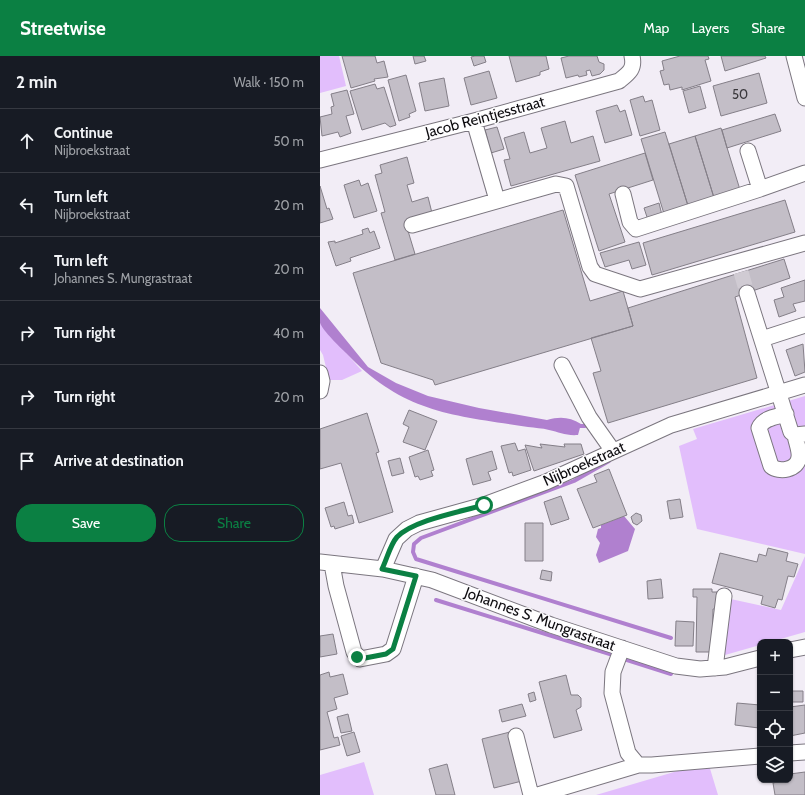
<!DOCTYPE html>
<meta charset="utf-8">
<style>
:root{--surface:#171b24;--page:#242831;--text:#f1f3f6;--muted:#9ea1a6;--line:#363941;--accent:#0b8043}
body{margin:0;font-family:Cabin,sans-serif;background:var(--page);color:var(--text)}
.controls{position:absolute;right:12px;bottom:12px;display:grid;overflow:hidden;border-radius:8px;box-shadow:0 1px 3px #0004}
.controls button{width:36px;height:36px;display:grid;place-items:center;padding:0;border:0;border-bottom:1px solid var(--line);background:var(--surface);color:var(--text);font:20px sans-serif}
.stop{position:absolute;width:12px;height:12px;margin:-9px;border:3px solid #0b8043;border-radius:50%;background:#fff}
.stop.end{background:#0b8043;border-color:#fff;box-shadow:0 1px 4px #0008}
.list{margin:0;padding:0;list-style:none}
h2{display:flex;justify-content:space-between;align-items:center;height:52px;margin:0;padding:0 16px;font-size:17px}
h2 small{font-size:13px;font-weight:400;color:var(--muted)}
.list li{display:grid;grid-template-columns:26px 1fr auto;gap:12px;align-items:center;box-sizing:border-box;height:64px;padding:0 16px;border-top:1px solid var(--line)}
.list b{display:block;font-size:15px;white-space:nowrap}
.list p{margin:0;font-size:13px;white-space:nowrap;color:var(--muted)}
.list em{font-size:13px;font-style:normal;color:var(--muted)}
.actions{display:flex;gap:8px;padding:12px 16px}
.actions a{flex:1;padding:9px 0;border:1px solid var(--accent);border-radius:16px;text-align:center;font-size:14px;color:var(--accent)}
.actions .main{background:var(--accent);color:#fff}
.icon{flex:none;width:22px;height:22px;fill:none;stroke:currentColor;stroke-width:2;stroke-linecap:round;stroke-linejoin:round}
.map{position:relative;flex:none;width:485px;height:739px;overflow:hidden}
header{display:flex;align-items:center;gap:24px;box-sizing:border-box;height:56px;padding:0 20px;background:var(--accent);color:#fff}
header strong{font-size:19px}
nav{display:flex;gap:22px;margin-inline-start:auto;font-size:14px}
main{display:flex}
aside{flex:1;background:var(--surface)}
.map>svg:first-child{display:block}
.green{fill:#e2befc}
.water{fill:#b080cf}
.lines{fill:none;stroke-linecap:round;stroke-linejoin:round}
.stream{stroke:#b080cf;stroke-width:4}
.building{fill:#c3bec7;stroke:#847f88}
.minor-tunnel{stroke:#d0cbd3;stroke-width:15;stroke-dasharray:15 8;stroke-linecap:butt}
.minor-casing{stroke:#7b767f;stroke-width:17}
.minor{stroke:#fff;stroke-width:15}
.route{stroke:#0b8043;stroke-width:5}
.labels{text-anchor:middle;stroke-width:3;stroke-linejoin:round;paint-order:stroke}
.number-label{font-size:13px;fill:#3a383c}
.street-label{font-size:15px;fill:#0c0b0e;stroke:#fdfcfe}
</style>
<header>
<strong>Streetwise</strong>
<nav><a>Map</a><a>Layers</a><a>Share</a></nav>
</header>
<main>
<aside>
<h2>2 min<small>Walk · 150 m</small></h2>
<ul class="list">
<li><svg class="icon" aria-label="ahead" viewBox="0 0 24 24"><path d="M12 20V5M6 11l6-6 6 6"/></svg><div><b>Continue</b><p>Nijbroekstraat</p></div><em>50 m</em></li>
<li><svg class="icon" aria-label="left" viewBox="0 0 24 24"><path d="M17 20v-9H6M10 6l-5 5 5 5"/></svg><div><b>Turn left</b><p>Nijbroekstraat</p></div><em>20 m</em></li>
<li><svg class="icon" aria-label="left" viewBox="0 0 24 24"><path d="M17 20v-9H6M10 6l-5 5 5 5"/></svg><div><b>Turn left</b><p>Johannes S. Mungrastraat</p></div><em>20 m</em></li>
<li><svg class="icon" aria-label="right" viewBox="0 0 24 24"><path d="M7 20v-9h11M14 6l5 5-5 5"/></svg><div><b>Turn right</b></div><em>40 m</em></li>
<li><svg class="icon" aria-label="right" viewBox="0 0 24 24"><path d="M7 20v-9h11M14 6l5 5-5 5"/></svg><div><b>Turn right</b></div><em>20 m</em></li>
<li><svg class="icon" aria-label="arrive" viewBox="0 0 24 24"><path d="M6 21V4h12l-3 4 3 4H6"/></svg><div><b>Arrive at destination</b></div></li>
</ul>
<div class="actions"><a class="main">Save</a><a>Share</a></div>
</aside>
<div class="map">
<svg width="485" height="739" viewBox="0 0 485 739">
<rect width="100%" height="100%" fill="#f2edf6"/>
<path class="green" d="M 0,0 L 19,0 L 26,30 L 0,37 Z
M 0,267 L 42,315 L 22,324 L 9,324 L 3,299 L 0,294 Z
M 485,340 L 485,498 L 377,473 L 359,390 L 377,383 L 373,373 Z
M 485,500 L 485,576 L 450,586 L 440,586 L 440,589 L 398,601 L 406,542 L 461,554 Z
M 44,706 L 54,739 L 0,739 L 0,719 Z
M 388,706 L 398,739 L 276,739 Z"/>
<path class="water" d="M 0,252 L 48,311 L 76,327 L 108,340 L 159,352 L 227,364 C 240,360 250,361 261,368 L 258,379 C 246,380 239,376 229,374 C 222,372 215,372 208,371 C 131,359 83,357 26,297 C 20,291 3,275 0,267 C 0,263 0,256 0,252 Z
M 304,460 L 315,473 L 308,495 L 279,507 L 276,499 L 280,487 L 276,481 L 278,473 L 281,472 L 281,469 Z"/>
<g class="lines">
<path class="stream" d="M 256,370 L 265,370
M 289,405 L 254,425 L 101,482 L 94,488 L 93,496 L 96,503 L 351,582
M 116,544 L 293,599
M 307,604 L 351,618"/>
</g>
<path class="building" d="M 22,0 L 55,0 L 57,7 L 64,5 L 68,21 L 54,23 L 55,25 L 31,32 Z
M 93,0 L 104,0 L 106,5 L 95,8 Z
M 155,0 L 164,0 L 166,6 L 154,10 L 151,1 Z
M 189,0 L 226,0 L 229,13 L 220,16 L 220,19 L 196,26 Z
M 249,0 L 277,0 L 279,6 L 284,8 L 284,14 L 280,18 L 272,20 L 270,14 L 266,15 L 267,19 L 259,21 L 258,19 L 246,22 L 241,2 Z
M 360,0 L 388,0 L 389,3 L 385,4 L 391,25 L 362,34 L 362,31 L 350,34 L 349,28 L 344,29 L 340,15 L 344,14 L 342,5 Z
M 401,0 L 445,0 L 446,2 L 405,15 Z
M 169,15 L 177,42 L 151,49 L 144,22 Z
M 439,17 L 447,47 L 401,60 L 393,30 Z
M 86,19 L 96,55 L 89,58 L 90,61 L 79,65 L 68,24 Z
M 124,22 L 129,50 L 105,55 L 99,27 Z
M 55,28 L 57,33 L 64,31 L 76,69 L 70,71 L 65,67 L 42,74 L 30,35 Z
M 380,30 L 386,52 L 369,57 L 363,35 Z
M 27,34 L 34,58 L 26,60 L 31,77 L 20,81 L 18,76 L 2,80 L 0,61 L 12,58 L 11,51 L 14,50 L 11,38 Z
M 323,40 L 325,46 L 332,44 L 340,74 L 320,80 L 310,44 Z
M 297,49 L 300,56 L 305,54 L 312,79 L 285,87 L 276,55 Z
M 455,58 L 461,75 L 407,92 L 402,74 Z
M 245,65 L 251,87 L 273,80 L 280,105 L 191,130 L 184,104 L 190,103 L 184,82 L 204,76 L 210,97 L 227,92 L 221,72 Z
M 177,71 L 184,93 L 171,97 L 165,74 Z
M 401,72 L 421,137 L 395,145 L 375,80 Z
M 345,76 L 369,153 L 345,161 L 321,83 Z
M 375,80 L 395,145 L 369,153 L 349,88 Z
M 325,97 L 333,124 L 289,138 L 305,186 L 279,195 L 255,119 Z
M 87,101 L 94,127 L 87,129 L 92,146 L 108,141 L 112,157 L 85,165 L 95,198 L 75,204 L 61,157 L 65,156 L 55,119 L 62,117 L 60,109 Z
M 39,124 L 41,130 L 48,127 L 57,155 L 34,162 L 24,129 Z
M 0,130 L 7,153 L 9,152 L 13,163 L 0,167 Z
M 465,144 L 475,176 L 332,219 L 323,187 Z
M 339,147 L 343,163 L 329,167 L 324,152 Z
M 243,154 L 270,245 L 303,235 L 313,270 L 115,329 L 113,324 L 61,307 L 33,217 Z
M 48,172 L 50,177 L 54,175 L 60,192 L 30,202 L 31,205 L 16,210 L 8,186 L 15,185 L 15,187 L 43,178 L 42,174 Z
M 319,186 L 326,209 L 312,213 L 309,204 L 285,211 L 280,197 Z
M 464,203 L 470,222 L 415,241 L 437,322 L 288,367 L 273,317 L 281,315 L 271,282 L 313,270 L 308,252 Z
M 485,224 L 485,245 L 473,248 L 476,255 L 459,261 L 454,244 L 464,241 L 461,232 Z
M 483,288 L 485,316 L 475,320 L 466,294 Z
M 89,354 L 117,365 L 105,394 L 83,386 L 89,371 L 83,368 Z
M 47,357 L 59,396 L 56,397 L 73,456 L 39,467 L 21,407 L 0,413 L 0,373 Z
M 195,387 L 198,395 L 205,393 L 211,414 L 193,420 L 192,416 L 189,417 L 181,390 Z
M 220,388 L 245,391 L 244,388 L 261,388 L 264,398 L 214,415 L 205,389 L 222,392 Z
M 108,394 L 114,414 L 111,415 L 113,420 L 100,424 L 98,420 L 95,421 L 89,401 Z
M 172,395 L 177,413 L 168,416 L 171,424 L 153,429 L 146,403 Z
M 80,402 L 84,417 L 72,420 L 68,405 Z
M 289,413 L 307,459 L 273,472 L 257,433 L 277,426 L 274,419 Z
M 241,440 L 249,463 L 231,469 L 224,446 Z
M 360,443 L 363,461 L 350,463 L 347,445 Z
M 24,446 L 28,460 L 32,459 L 34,467 L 15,473 L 14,470 L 11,471 L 5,452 Z
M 316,457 L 321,459 L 322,465 L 317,469 L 313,467 L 311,461 Z
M 205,467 L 223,467 L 223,505 L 205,505 Z
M 448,492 L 468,497 L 466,505 L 478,508 L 474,521 L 468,520 L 462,544 L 458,543 L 455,552 L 441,548 L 443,540 L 392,527 L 400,497 L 437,506 L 439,498 L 446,500 Z
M 222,514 L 232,516 L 231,525 L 220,523 Z
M 341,523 L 343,542 L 328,543 L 327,525 Z
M 373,533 L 392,533 L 392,536 L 400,536 L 400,553 L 393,553 L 392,596 L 376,596 L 377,541 L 373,541 Z
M 356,565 L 374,566 L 373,590 L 355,590 Z
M 13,578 L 17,598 L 0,601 L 0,580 Z
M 9,616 L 10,621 L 23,618 L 28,638 L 14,642 L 17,653 L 7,656 L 14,682 L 18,681 L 20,689 L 0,694 L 0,619 Z
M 246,619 L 251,639 L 258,639 L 261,642 L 261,651 L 256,654 L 262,674 L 234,682 L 219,626 Z
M 470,635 L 483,635 L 483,646 L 470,646 Z
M 214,636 L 216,644 L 210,646 L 208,638 Z
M 417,647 L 440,649 L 439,672 L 415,669 Z
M 202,648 L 206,660 L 182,666 L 179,654 Z
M 485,649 L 485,677 L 470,680 L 470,651 Z
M 28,658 L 32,675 L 21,677 L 17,661 Z
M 34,676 L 40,696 L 27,700 L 21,680 Z
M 190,676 L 202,725 L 174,732 L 162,683 Z
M 127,708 L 135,739 L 116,739 L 109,713 Z
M 485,716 L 485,739 L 455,739 L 453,727 L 458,726 L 458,724 L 470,724 L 470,718 Z"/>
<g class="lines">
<path class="minor-tunnel" d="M 421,216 L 427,237"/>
<defs>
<path id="minor" d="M 474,0 L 485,42
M 154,65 L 177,144
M 428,95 L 440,133
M 0,104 L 154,65 L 299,25 C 309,17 315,13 312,0
M 303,138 L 310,166 L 316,173 L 440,133 L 485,117
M 92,169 L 236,128 L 246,130 L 270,211 L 275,218 L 320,233 L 485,187
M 427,237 L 471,376 L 475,379 L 485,378
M 442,283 L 485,269
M 242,309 L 269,361 L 293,395
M 0,317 L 2,325 L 0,335
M 466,358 C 456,361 443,362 439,372 L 451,410 C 459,417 478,414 479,401 C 480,395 476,386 475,379
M 0,506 L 63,513 L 112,524 L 231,569 L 356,610 L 380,613 L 405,611 L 440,602
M 12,508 L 16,530 L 34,596 L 40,603 L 66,598 L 73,593 L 96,520
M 63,513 L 76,483 L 87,473 L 99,467 L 164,449 L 226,426 L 351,369 L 485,329
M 302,592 L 293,616 L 292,637 L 308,697 L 318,709 L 332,709 L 440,700
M 470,594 L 485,591
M 395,612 L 404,540
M 196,680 L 211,739
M 470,697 L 485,696
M 218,739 L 318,709"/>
</defs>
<use href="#minor" class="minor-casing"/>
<use href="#minor" class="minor"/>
</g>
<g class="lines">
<path class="route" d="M 37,601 L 40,603 L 66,598 L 73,593 L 96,520 L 62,513 C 67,503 70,489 77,481 C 94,464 140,456 164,449"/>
</g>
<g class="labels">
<g class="number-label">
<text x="420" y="43">50</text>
</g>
<g class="street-label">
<text transform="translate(165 61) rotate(-15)" y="5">Jacob Reintjesstraat</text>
<text transform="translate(264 408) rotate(-24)" y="5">Nijbroekstraat</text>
<text transform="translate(220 563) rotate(20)" y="5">Johannes S. Mungrastraat</text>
</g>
</g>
</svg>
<div class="controls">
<button>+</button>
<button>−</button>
<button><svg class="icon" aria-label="locate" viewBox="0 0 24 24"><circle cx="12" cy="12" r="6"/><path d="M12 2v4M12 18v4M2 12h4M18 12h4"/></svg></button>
<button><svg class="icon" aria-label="layers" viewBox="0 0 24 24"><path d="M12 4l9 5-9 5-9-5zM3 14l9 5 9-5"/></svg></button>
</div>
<div class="stop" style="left:164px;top:449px"></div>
<div class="stop end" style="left:37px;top:601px"></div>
</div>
</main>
